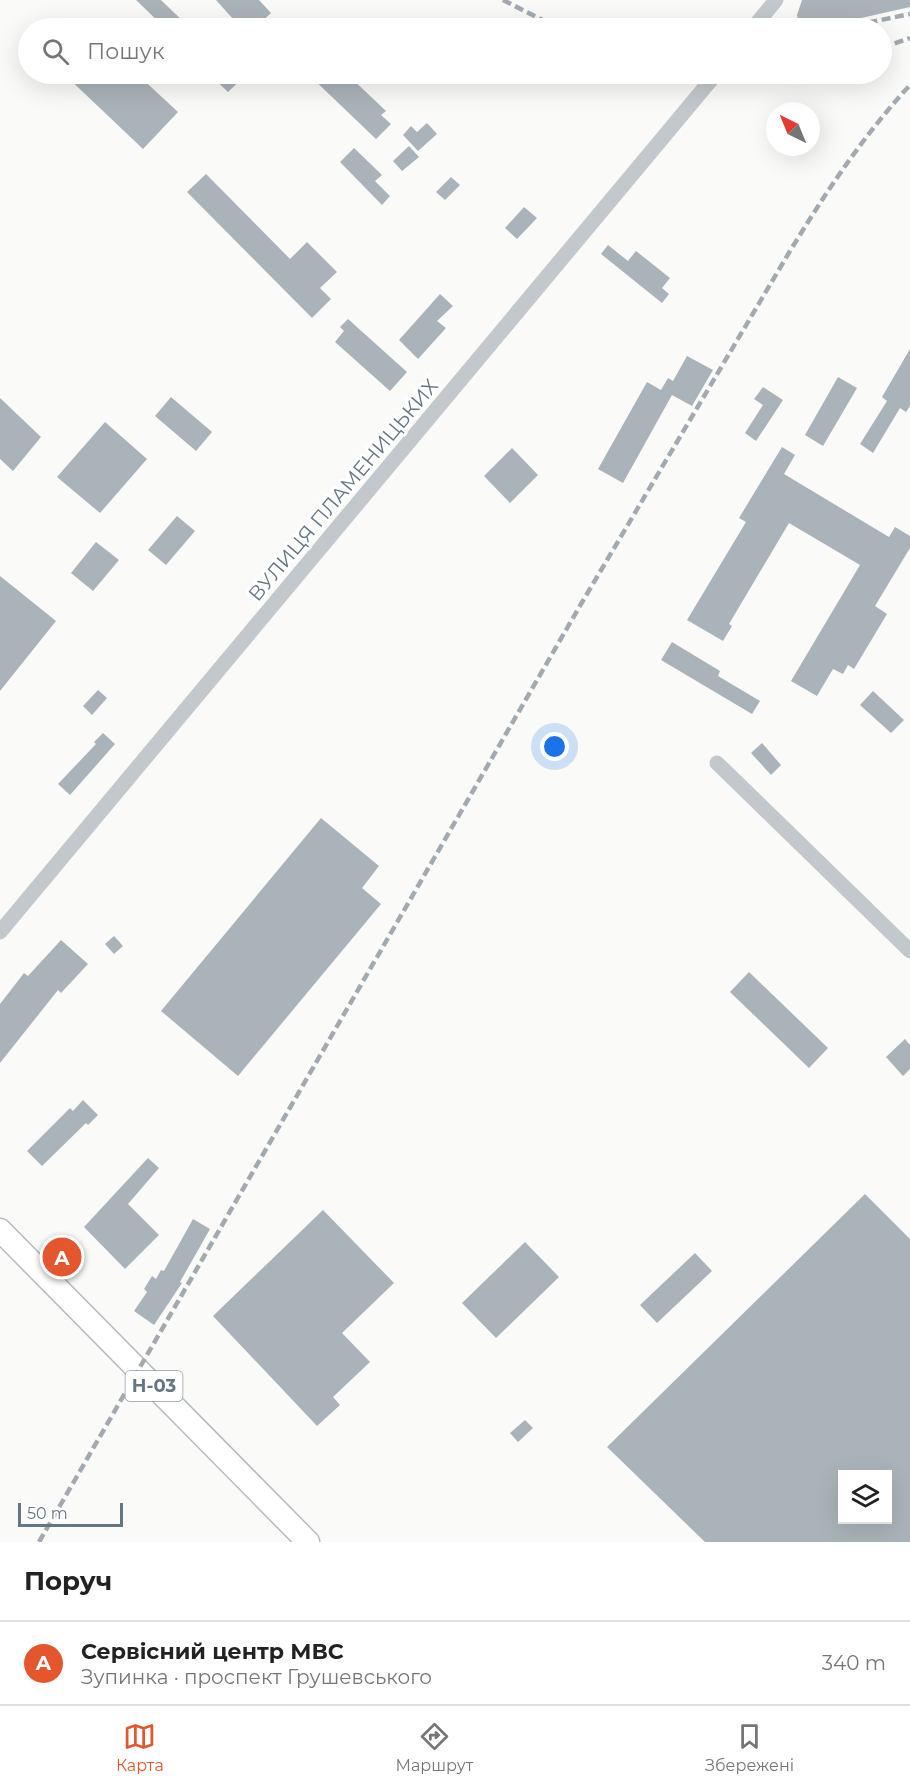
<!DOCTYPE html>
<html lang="uk">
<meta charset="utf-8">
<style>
:root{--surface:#fff;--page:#f2f2f2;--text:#222;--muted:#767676;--line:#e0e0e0;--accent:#e4572e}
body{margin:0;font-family:Montserrat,sans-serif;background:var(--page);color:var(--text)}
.controls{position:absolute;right:18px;bottom:18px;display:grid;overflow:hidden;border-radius:0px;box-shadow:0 6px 24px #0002}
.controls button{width:54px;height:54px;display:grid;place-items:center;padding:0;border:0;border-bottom:2px solid var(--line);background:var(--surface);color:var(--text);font:30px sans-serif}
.compass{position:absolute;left:766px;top:102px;width:54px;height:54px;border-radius:50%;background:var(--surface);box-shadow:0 6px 24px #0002;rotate:317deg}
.scale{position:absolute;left:18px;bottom:15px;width:105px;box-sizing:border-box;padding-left:6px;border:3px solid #657683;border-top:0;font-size:16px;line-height:21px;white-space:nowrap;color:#657683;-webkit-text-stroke:4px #fff;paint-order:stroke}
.you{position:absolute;left:555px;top:747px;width:21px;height:21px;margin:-15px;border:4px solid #fff;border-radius:50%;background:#1a73e8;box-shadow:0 0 0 9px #1a73e833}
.badge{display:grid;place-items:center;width:39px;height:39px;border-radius:50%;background:var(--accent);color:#fff;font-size:20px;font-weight:700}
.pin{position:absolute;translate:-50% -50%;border:3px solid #fff;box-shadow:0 2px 6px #0006}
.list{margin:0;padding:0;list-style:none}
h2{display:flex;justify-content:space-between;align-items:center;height:78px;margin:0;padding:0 24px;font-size:26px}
h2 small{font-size:20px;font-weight:400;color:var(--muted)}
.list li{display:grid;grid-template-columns:39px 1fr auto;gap:18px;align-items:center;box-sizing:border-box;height:84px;padding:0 24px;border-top:2px solid var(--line)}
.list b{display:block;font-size:22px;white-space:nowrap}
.list p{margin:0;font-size:20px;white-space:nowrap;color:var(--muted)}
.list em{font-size:20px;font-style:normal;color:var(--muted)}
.icon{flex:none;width:33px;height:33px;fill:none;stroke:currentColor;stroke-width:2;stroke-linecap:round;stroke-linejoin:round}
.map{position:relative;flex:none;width:910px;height:1542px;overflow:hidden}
.search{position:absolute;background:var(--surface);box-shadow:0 6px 24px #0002;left:18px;right:18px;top:18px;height:66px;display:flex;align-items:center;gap:15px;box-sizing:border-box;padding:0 21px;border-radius:33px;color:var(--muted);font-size:22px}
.sheet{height:162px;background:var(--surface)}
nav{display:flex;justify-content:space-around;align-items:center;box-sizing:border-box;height:84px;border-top:2px solid var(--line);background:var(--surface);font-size:16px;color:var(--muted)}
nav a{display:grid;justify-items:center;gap:3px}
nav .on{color:var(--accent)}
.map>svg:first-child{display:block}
.building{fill:#aab3b9;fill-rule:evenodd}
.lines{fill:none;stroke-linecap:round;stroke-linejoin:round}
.primary-casing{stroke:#b5babe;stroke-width:25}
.minor{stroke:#c3c8cc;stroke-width:15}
.primary{stroke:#fff;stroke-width:22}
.rail{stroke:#a2aab0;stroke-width:4.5;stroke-dasharray:9 4.5;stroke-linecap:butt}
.labels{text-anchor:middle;stroke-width:6;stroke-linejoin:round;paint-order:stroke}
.shield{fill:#fff;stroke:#939fa8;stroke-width:1.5}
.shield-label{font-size:18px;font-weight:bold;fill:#657683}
.street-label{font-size:20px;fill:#657683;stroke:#fff}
</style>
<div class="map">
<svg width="910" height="1542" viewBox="0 0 910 1542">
<rect width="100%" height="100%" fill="#fafaf8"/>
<path class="building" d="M 136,0 L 161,0 L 190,28 L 165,28 Z
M 216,0 L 259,0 L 271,13 L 255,28 L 241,28 Z
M 802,0 L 910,0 L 910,7 L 817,28 L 800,28 L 797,15 Z
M 64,74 L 137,74 L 178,112 L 143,149 Z
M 209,74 L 247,74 L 228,92 Z
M 308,74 L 347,74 L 386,111 L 381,115 L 391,124 L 376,139 Z
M 427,123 L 437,134 L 418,151 L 403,135 L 411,126 L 417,132 Z
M 409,146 L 419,157 L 402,171 L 393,161 Z
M 354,148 L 382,175 L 375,181 L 390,196 L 382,205 L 340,162 Z
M 206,174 L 290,259 L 307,242 L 337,272 L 320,288 L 331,299 L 312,318 L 187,192 Z
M 451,177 L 460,185 L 445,200 L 436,192 Z
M 524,207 L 537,218 L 517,239 L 505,228 Z
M 608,245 L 628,261 L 636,251 L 670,278 L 662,288 L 669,294 L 662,303 L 601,254 Z
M 440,294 L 453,306 L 437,321 L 446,328 L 418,359 L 399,340 Z
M 348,319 L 407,372 L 390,391 L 335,342 L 344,331 L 340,327 Z
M 910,349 L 910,406 L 906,412 L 900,408 L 873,453 L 860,444 L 887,401 L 882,397 Z
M 687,356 L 713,370 L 692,406 L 672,395 L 623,483 L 598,469 L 647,382 L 661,390 L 668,378 L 673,381 Z
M 838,377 L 857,388 L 823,446 L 805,435 Z
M 763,387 L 783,400 L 756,441 L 745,433 L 763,405 L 754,399 Z
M 171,397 L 212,432 L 196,451 L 155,416 Z
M 0,398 L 41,437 L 13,471 L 0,459 Z
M 105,422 L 147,459 L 100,513 L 57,477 Z
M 782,447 L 795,455 L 784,474 L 889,537 L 895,527 L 910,536 L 910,548 L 875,606 L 887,614 L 854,669 L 848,665 L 843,674 L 833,669 L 817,696 L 791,681 L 860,565 L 789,523 L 729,624 L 732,626 L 723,641 L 687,620 L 746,522 L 739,518 Z
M 512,448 L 538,475 L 510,503 L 484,476 Z
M 177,516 L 195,531 L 166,565 L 148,550 Z
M 96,542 L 119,560 L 93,591 L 71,573 Z
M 0,576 L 56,621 L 0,691 Z
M 672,642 L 720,671 L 718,676 L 760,701 L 752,714 L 661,660 Z
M 98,690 L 107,698 L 92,715 L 83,706 Z
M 873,691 L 904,720 L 891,733 L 860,705 Z
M 103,733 L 115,744 L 70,795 L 58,784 L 96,744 L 94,742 Z
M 762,743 L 781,765 L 771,775 L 751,753 Z
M 321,818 L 379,866 L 362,888 L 381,904 L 238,1076 L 161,1011 Z
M 114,936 L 123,946 L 114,954 L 105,944 Z
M 61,940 L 88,964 L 61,993 L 58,990 L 0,1063 L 0,1004 L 24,973 L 28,976 Z
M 749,972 L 828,1048 L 809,1068 L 730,992 Z
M 905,1039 L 910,1045 L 910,1069 L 903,1076 L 886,1057 Z
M 83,1100 L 98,1115 L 88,1125 L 86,1123 L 42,1166 L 27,1151 L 70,1108 L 73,1111 Z
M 148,1158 L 159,1168 L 128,1204 L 159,1235 L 125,1269 L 84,1227 Z
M 865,1194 L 910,1239 L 910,1542 L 705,1542 L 607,1447 ZM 843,1474 L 888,1474 L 888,1520 L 843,1520 Z
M 323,1210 L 394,1283 L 342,1333 L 370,1362 L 333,1397 L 340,1405 L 317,1426 L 213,1316 Z
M 193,1219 L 210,1229 L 180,1282 L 182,1283 L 154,1325 L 134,1311 L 147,1292 L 144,1289 L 152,1276 L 156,1279 L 161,1270 L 164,1271 Z
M 525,1242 L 559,1277 L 496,1338 L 462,1303 Z
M 695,1253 L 712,1271 L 657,1323 L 640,1305 Z
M 525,1420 L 533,1428 L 518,1442 L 510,1433 Z"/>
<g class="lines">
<defs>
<path id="primary" d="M 0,1230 L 308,1542"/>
</defs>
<use href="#primary" class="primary-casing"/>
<path class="minor" d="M 753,28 L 776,0
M 717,763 L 910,951
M 0,932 L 716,74"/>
<use href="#primary" class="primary"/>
<path class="rail" d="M 503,0 L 558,28
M 842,28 L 910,14
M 882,48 L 910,38
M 39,1542 L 581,604 L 790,251 C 826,192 863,136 910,85"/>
</g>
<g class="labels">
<rect class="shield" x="125.5" y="1371" width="57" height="30" rx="4.5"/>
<g class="shield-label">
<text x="154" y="1392">Н-03</text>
</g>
<g class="street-label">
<text transform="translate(343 490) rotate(-50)" y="7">ВУЛИЦЯ ПЛАМЕНИЦЬКИХ</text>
</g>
</g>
</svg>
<div class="controls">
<button><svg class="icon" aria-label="layers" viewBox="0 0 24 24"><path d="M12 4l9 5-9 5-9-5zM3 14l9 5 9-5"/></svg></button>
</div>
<svg class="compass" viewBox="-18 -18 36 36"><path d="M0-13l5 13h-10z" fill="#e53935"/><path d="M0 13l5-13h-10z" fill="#767676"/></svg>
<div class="scale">50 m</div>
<div class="you"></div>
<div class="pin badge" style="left:62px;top:1257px">A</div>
<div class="search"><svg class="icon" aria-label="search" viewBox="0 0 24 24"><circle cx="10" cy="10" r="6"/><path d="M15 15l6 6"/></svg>Пошук</div>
</div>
<section class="sheet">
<h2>Поруч<small></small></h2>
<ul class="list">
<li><span class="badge">A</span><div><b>Сервісний центр МВС</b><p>Зупинка · проспект Грушевського</p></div><em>340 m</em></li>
</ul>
</section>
<nav>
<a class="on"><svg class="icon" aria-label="map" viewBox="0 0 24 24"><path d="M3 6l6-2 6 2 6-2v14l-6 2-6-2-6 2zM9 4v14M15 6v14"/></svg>Карта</a>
<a><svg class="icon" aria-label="directions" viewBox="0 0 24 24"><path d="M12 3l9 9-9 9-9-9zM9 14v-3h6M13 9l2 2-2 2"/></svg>Маршрут</a>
<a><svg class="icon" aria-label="saved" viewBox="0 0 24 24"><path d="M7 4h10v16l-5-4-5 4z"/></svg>Збережені</a>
</nav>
